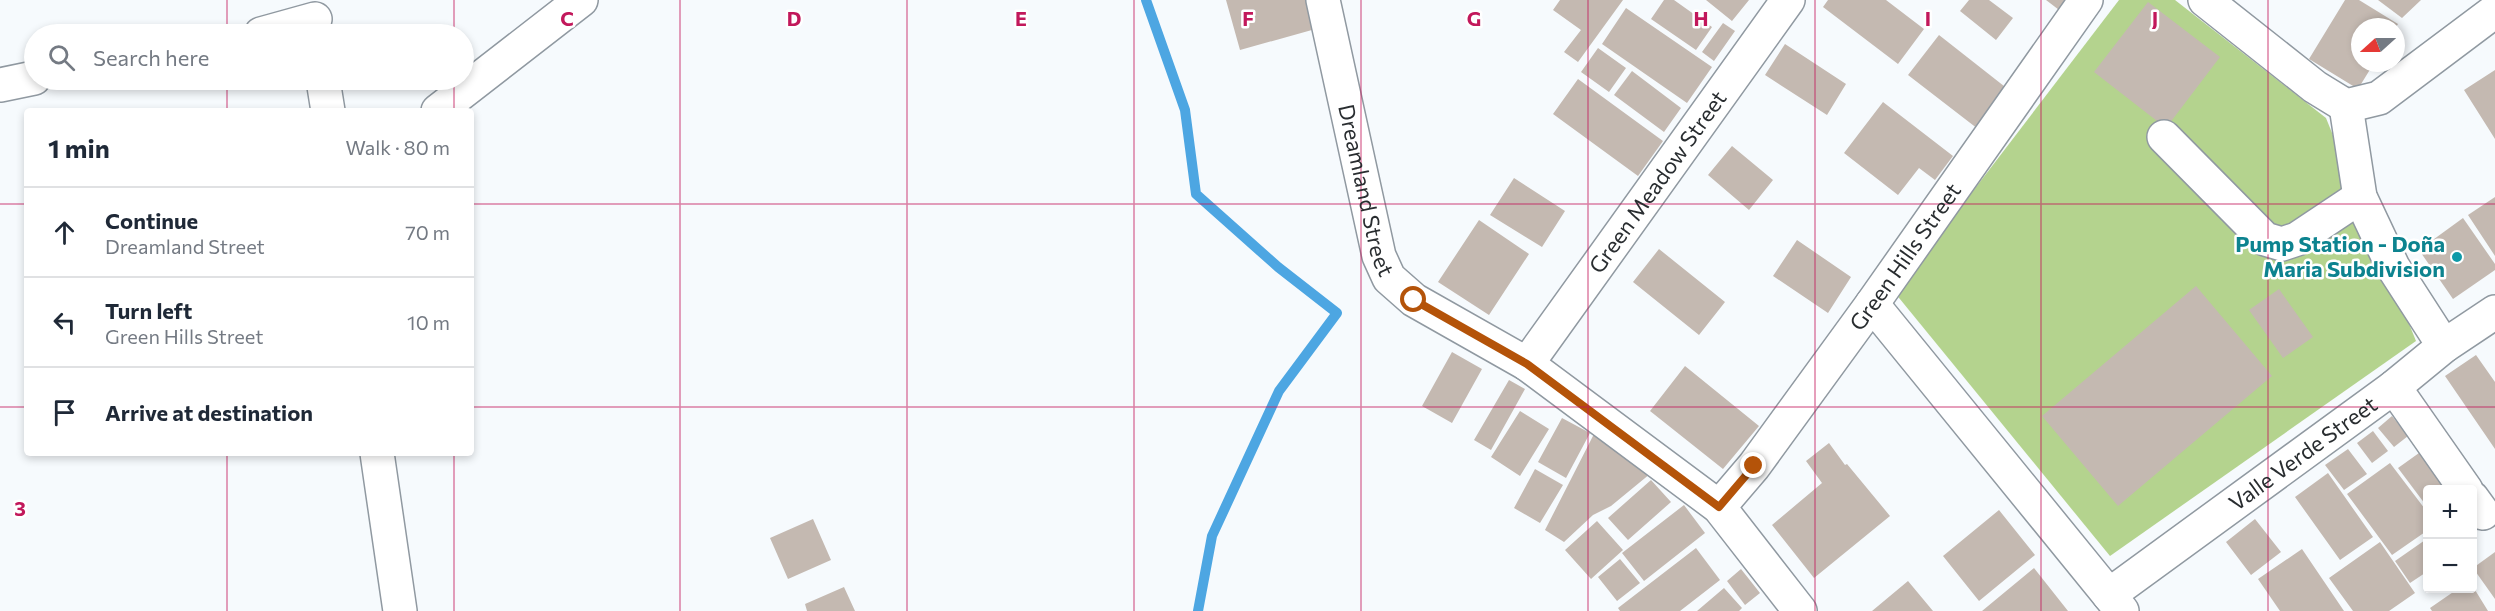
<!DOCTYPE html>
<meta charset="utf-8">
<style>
:root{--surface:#fff;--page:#f2f2f3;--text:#1f2937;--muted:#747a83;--line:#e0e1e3}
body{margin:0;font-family:Commissioner,sans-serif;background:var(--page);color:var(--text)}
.controls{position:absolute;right:18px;bottom:18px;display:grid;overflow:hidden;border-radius:6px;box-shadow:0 3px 9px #0003}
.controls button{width:54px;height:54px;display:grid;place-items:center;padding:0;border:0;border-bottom:2px solid var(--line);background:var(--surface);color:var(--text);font:30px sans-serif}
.compass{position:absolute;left:2351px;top:18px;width:54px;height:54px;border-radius:50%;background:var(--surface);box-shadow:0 3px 9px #0003;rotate:249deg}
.stop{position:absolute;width:18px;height:18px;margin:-14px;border:4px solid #b45309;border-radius:50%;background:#fff}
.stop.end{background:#b45309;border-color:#fff;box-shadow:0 2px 6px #0008}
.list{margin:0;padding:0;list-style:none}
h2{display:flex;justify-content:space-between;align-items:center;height:78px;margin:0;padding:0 24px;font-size:26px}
h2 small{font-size:20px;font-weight:400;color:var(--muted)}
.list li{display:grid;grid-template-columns:39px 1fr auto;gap:18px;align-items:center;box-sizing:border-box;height:90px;padding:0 24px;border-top:2px solid var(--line)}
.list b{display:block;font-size:22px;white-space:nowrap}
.list p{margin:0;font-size:20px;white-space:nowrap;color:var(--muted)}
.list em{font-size:20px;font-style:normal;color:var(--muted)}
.icon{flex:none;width:33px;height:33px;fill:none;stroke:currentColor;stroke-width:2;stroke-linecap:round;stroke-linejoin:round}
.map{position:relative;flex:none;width:2495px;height:611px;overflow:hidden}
.search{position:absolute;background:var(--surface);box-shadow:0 3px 9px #0003;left:24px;top:24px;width:450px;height:66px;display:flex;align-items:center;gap:15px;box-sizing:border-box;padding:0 21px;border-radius:33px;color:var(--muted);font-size:22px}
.panel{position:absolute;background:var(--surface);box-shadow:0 3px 9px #0003;left:24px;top:108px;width:450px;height:348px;border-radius:6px}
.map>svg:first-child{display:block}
.green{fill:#b4d38e}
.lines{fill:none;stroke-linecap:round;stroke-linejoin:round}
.stream{stroke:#4da6e2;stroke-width:10}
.building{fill:#c4b9b1}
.minor-casing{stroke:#9099a1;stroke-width:36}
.minor{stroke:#fff;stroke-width:33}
.route{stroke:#b45309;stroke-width:8}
.grid{fill:none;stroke:#c2185b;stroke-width:1.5;stroke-opacity:0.55}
.culture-dot{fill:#0f9aa8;stroke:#fff;stroke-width:2}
.labels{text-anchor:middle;stroke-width:5;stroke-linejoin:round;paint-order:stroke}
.street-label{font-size:22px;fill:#292d30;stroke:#fff}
.culture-label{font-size:22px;font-weight:bold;fill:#0d838f;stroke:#fff;text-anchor:end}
.grid-label{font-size:20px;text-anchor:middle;font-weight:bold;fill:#c2185b;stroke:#fff;stroke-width:5;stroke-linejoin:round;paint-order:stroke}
</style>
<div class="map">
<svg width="2495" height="611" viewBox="0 0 2495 611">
<rect width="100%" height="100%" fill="#f6fafd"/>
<path class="green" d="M 2119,0 L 2175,0 L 2326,118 L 2416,341 L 2110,556 L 1895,293 Z"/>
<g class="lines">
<path class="stream" d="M 1146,0 L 1185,110 L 1196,194 L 1278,267 L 1337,313 L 1279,391 L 1212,536 L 1198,611"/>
</g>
<path class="building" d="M 1226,0 L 1311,0 L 1319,28 L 1240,50 Z
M 1560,0 L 1623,0 L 1578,62 L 1564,52 L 1581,30 L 1553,10 Z
M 1664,0 L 1674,0 L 1712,27 L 1696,50 L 1651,19 Z
M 1706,0 L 1749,0 L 1732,21 Z
M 1828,0 L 1886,0 L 1924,29 L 1898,64 L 1823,7 Z
M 1969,0 L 1989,0 L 2013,18 L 1996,40 L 1960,11 Z
M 2046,0 L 2073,0 L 2063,13 Z
M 2345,0 L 2359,0 L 2398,24 L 2396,27 L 2360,27 L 2360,63 L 2374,63 L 2358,89 L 2309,59 Z
M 2378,0 L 2421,0 L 2402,18 Z
M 2148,2 L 2220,57 L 2166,128 L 2094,72 Z
M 1626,8 L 1712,67 L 1687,103 L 1602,44 Z
M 1723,23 L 1735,31 L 1714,61 L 1702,52 Z
M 1939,35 L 2009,90 L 1978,129 L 1908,75 Z
M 1785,44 L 1846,84 L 1827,115 L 1765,75 Z
M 1598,48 L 1626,68 L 1609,92 L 1581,72 Z
M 2495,70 L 2495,139 L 2464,90 Z
M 1632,71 L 1681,108 L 1664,132 L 1614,95 Z
M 1578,79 L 1663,141 L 1638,176 L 1553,114 Z
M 1883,102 L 1953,156 L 1935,180 L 1919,168 L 1898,195 L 1844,153 Z
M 1732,146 L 1773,180 L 1749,210 L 1708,175 Z
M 1514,178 L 1565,211 L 1542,247 L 1490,215 Z
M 2495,197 L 2495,256 L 2468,215 Z
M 2463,218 L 2495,264 L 2495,270 L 2453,299 L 2419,250 Z
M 1479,220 L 1529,254 L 1489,315 L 1438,282 Z
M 1797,240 L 1851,277 L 1828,313 L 1773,276 Z
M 1659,249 L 1725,302 L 1699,335 L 1633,282 Z
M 2196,286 L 2272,376 L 2118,506 L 2042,416 Z
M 2279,289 L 2313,337 L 2283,358 L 2249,310 Z
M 1452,352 L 1482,369 L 1452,423 L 1422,406 Z
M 2476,355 L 2495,382 L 2495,449 L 2445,376 Z
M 1685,366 L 1759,426 L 1723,469 L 1650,411 Z
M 1509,380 L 1525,389 L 1491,450 L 1474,440 Z
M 1520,411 L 1549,429 L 1520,476 L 1491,457 Z
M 2392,416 L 2408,436 L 2394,447 L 2378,428 Z
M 1562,418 L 1590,433 L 1566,478 L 1538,462 Z
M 2373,431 L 2388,451 L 2372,463 L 2357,443 Z
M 1595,432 L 1656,469 L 1611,506 L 1593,515 L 1564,542 L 1545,530 Z
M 1829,443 L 1845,465 L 1847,464 L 1890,516 L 1814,578 L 1772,525 L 1822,483 L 1806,461 Z
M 2348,449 L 2367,474 L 2344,490 L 2325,465 Z
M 2419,453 L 2446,490 L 2428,490 L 2428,508 L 2398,468 Z
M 2390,463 L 2428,513 L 2428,530 L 2392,555 L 2347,494 Z
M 1535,469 L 1563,485 L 1540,523 L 1514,508 Z
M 2328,473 L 2373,537 L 2340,560 L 2295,497 Z
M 1651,480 L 1671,502 L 1628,540 L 1608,518 Z
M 1684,505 L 1705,533 L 1644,581 L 1622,553 Z
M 1999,510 L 2035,555 L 1979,601 L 1943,556 Z
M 813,519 L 831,560 L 788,579 L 770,538 Z
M 2255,519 L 2281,552 L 2251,575 L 2226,542 Z
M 1597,521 L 1623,550 L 1591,579 L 1565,550 Z
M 2428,538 L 2428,571 L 2410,583 L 2395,561 Z
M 2380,542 L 2415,593 L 2389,611 L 2353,611 L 2329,578 Z
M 1696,548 L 1720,580 L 1680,611 L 1620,611 L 1618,608 Z
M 2302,549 L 2344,611 L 2280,611 L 2258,579 Z
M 2495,552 L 2495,599 L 2473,568 Z
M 1620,559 L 1640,583 L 1617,601 L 1598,577 Z
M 2034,568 L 2068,611 L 1982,611 Z
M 1741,569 L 1760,593 L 1745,605 L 1727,581 Z
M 1908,581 L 1933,611 L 1872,611 Z
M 2472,585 L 2488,611 L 2432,611 L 2430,608 L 2459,588 L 2472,588 Z
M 844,587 L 855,611 L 807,611 L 805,604 Z
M 1724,588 L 1742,608 L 1739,611 L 1697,611 Z"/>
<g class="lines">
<defs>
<g id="minor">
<path id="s1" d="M 1323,0 L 1379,256 L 1389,278 L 1414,300 L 1527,364 L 1719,507 L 1800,611"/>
<path d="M 2205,0 L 2315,87 L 2346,106 L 2379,98 L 2495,11"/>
<path d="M 261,34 L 315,19"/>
<path d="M 323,80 L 328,111"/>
<path d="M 0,85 L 34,78"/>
<path d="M 2346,106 L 2360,197 L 2393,267 L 2444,346"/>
<path d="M 438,111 L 581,0"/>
<path d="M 2164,137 L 2265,239 L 2282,244 L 2297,239 L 2360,197"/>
<path d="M 1872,304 L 2122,611"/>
<path id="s2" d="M 1527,364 L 1788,0"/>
<path d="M 2394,387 L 2466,490"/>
<path d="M 377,453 L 400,611"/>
<path d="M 2472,498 L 2483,513"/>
<path id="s3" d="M 1719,507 L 1754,466 L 1872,304 L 2086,0"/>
<path id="s4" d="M 2109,595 L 2394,387 L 2444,346 L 2495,312"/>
</g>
</defs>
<use href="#minor" class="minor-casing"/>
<use href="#minor" class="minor"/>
</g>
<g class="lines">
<path class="route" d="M 1414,300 L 1527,364 L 1719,507 L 1754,466"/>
</g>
<path class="grid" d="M 227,0 L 227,34M 454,0 L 454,34M 680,0 L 680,611M 907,0 L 907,611M 1134,0 L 1134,611M 1361,0 L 1361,611M 1588,0 L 1588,611M 1815,0 L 1815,611M 2041,0 L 2041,611M 2268,0 L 2268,611M 227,80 L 227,111M 454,80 L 454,111M 0,204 L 27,204M 471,204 L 2495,204M 0,407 L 27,407M 471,407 L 2495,407M 227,453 L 227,611M 454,453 L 454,611"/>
<circle class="culture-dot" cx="2457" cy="257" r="6"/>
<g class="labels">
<g class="street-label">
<text dy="8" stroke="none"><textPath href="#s2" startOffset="224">Green Meadow Street</textPath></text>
<text dy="8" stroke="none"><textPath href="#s1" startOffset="195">Dreamland Street</textPath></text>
<text dy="8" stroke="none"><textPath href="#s3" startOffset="312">Green Hills Street</textPath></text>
<text dy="8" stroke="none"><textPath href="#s4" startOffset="240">Valle Verde Street</textPath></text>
</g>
<g class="culture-label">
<text x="2445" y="252">Pump Station - Doña<tspan x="2445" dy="25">Maria Subdivision</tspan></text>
</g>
</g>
<g class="grid-label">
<text x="567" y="26">C</text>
<text x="794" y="26">D</text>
<text x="1021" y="26">E</text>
<text x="1248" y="26">F</text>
<text x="1474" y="26">G</text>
<text x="1701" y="26">H</text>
<text x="1928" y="26">I</text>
<text x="2155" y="26">J</text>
<text x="20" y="516">3</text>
</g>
</svg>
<div class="controls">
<button>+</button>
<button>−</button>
</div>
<svg class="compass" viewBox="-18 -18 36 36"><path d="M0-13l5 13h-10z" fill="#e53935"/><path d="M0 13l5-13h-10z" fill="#747a83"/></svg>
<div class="stop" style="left:1414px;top:300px"></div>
<div class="stop end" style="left:1754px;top:466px"></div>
<div class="search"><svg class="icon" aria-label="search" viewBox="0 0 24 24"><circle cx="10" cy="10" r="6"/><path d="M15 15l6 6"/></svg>Search here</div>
<section class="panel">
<h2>1 min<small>Walk · 80 m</small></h2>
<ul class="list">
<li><svg class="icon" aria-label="ahead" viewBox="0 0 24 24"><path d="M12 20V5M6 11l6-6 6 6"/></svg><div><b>Continue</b><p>Dreamland Street</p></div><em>70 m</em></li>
<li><svg class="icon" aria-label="left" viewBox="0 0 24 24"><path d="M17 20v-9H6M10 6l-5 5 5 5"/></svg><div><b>Turn left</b><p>Green Hills Street</p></div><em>10 m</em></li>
<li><svg class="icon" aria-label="arrive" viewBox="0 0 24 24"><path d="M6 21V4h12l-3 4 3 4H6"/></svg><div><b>Arrive at destination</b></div></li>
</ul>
</section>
</div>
